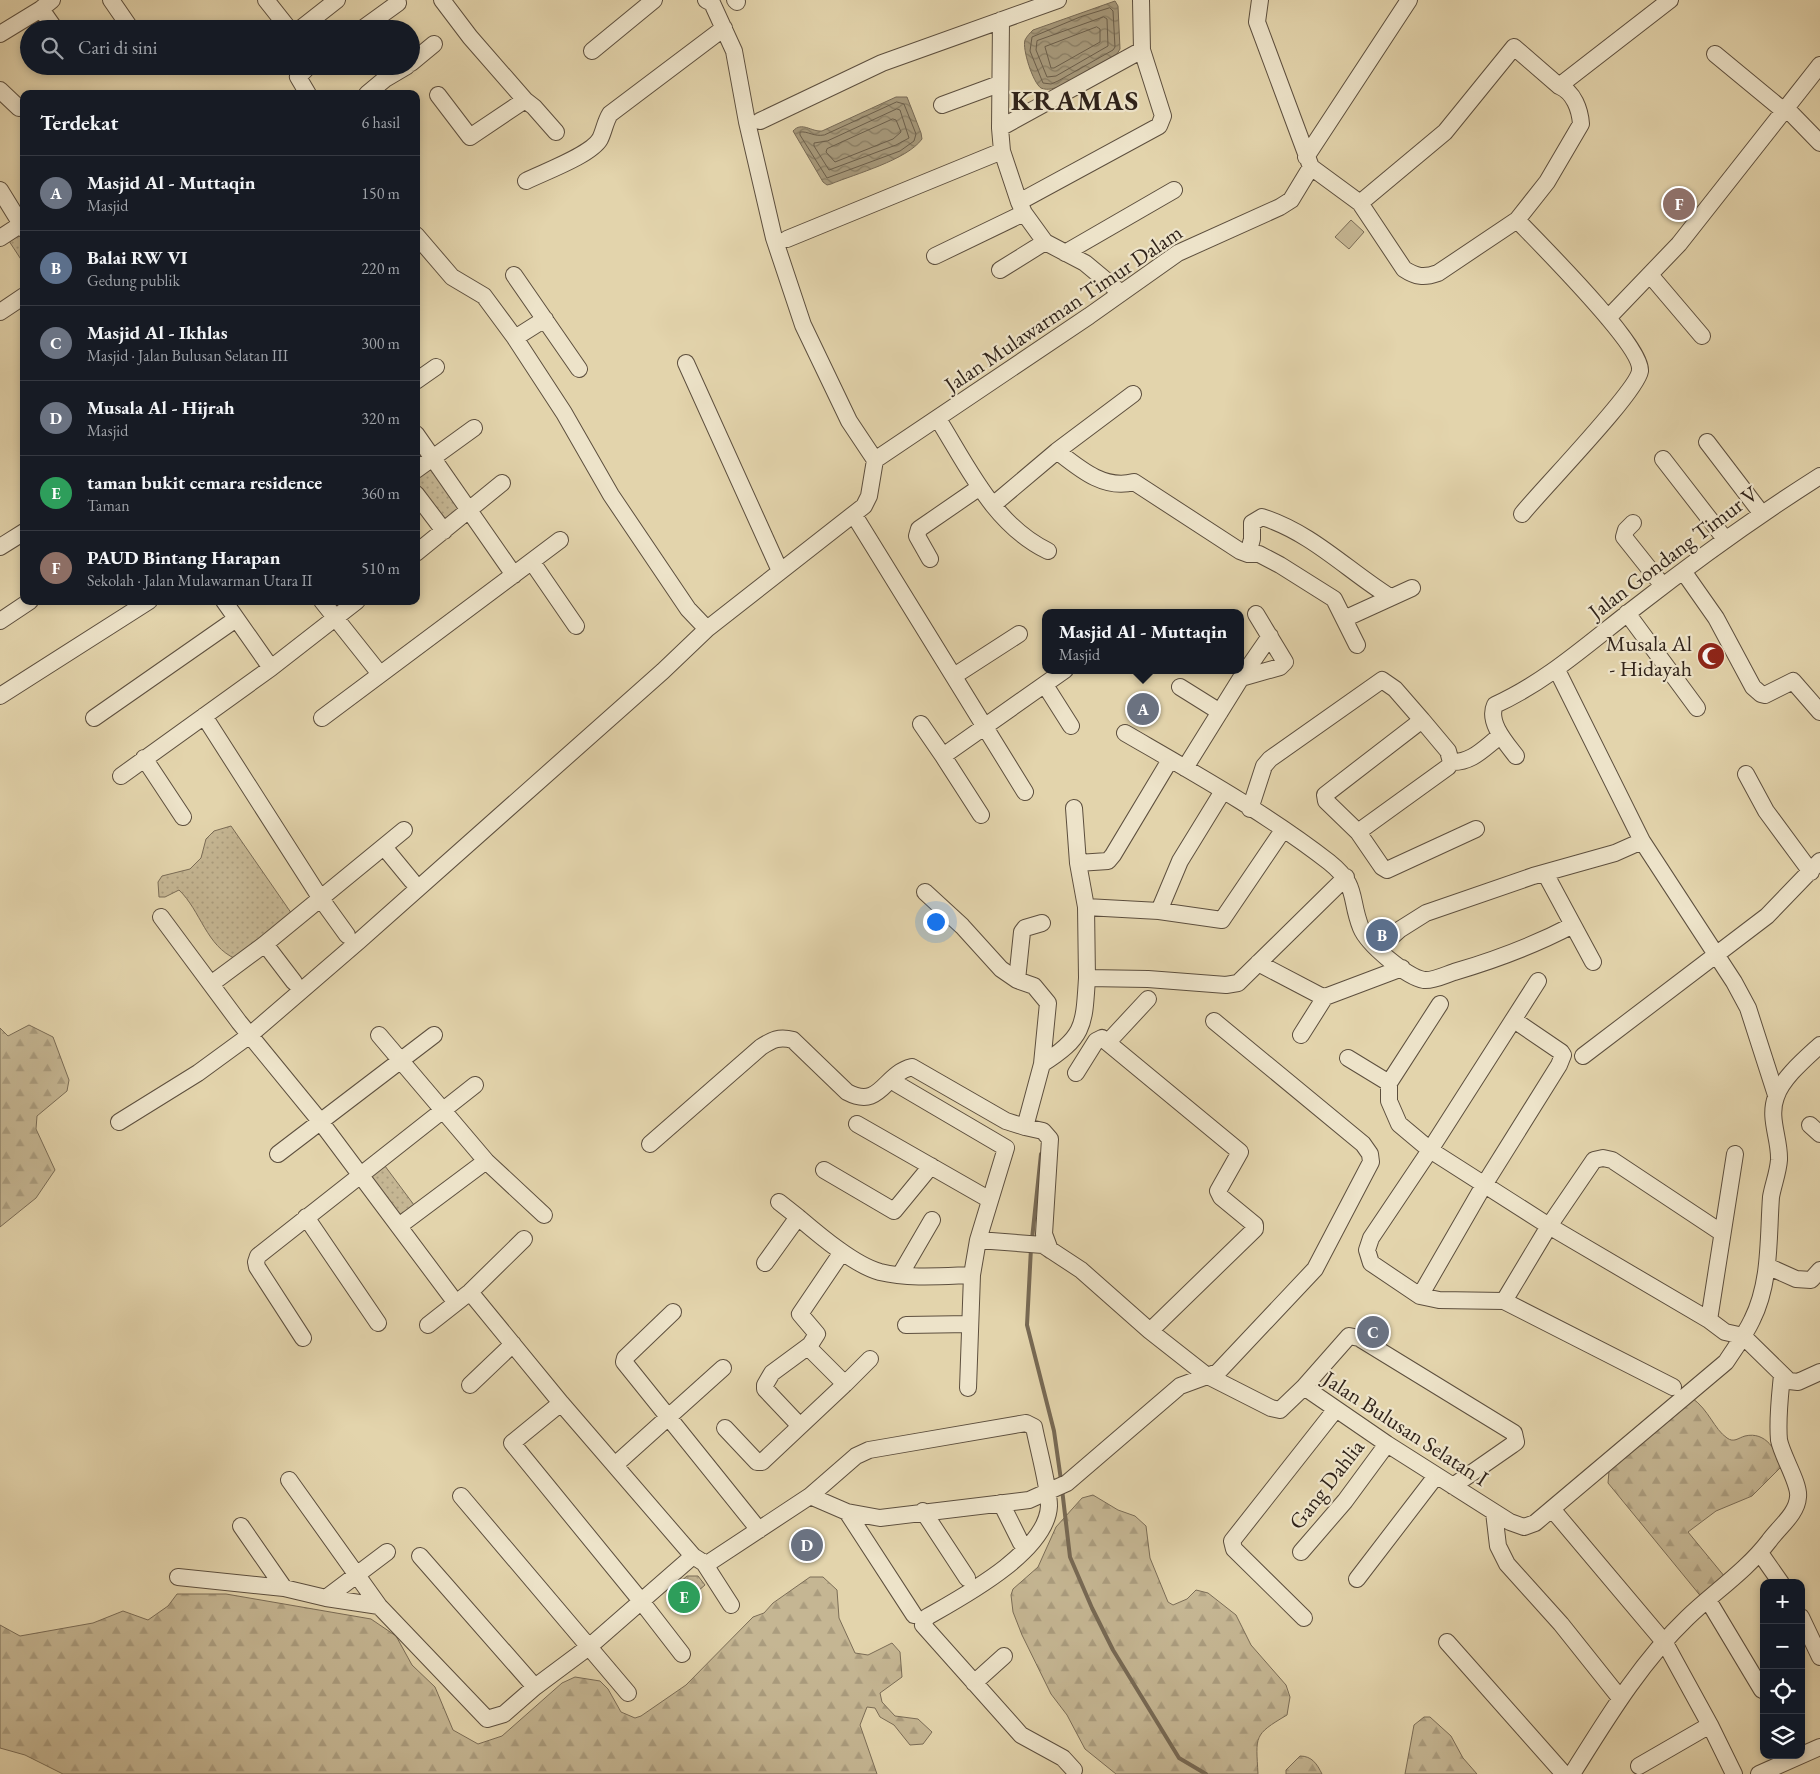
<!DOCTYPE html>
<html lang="id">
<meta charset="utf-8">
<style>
:root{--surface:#171b24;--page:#20242c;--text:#f1f3f6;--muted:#9ea1a6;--line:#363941;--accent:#c59692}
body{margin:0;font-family:"EB Garamond",serif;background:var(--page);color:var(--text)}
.controls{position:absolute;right:15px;bottom:15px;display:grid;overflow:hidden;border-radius:10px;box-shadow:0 2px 8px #0003}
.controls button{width:45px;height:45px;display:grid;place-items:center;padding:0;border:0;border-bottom:1px solid var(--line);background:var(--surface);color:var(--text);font:25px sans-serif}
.you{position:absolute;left:935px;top:921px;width:18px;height:18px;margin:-12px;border:4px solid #fff;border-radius:50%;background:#1a73e8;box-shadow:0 0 0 8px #1a73e833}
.badge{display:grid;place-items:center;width:32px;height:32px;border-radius:50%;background:var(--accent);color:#fff;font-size:16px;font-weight:700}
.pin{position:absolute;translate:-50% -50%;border:2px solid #fff;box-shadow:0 1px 5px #0006}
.popup{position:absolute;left:1042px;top:609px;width:202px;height:65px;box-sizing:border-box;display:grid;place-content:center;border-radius:10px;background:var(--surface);filter:drop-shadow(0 1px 4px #0005);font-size:16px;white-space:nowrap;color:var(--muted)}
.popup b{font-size:19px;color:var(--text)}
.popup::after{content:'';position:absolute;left:50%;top:100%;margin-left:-10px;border:10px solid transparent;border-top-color:var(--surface)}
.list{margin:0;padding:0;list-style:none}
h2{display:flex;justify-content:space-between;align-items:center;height:65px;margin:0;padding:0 20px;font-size:21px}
h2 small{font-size:16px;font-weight:400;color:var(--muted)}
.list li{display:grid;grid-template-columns:32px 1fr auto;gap:15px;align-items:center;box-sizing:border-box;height:75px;padding:0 20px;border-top:1px solid var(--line)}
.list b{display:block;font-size:19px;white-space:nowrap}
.list p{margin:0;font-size:16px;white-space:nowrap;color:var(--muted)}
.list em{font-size:16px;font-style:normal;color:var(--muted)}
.icon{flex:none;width:28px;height:28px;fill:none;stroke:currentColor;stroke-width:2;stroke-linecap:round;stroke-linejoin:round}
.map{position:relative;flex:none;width:1820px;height:1774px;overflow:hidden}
.search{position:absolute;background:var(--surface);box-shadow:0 2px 8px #0003;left:20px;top:20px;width:400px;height:55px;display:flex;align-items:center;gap:12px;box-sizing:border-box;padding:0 18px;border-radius:28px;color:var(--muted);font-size:19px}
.panel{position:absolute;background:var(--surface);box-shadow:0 2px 8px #0003;left:20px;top:90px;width:400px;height:515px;border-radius:10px}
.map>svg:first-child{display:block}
.grass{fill:url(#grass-dots);stroke:#7a6c56}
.forest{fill:url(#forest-firs);stroke:#7a6c56}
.garden{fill:#c5b693;stroke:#7a6c56}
.water{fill:url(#water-waves);stroke:#776954}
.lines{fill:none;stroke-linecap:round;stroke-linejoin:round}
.shore{stroke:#6b5e4a;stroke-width:1}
.stream{stroke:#776954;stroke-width:4}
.minor-casing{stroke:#5d4f3e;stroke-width:18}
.minor{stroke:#ede3c9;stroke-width:16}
.labels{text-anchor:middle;stroke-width:4.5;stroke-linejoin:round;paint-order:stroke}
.street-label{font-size:22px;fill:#30231a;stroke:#ede3c9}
.poi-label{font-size:22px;fill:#30231a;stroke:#ede3c9;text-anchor:end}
.district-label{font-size:28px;font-weight:bold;letter-spacing:1px;fill:#30231a;stroke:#ede3c9}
</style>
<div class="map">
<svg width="1820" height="1774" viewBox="0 0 1820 1774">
<defs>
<pattern id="grass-dots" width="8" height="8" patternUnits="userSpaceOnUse" patternTransform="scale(1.25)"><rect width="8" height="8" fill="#c5b693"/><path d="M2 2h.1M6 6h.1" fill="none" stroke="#aa9c7e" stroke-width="1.8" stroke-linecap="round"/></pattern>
<pattern id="forest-firs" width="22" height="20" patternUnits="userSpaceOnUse" patternTransform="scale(1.25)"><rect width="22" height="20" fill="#c5b693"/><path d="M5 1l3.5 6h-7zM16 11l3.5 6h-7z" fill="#aa9c7e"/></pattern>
<pattern id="water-waves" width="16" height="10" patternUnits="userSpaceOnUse" patternTransform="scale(1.25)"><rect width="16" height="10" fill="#a6987a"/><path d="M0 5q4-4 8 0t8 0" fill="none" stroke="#887c63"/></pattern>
</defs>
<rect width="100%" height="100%" fill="#e3d4ac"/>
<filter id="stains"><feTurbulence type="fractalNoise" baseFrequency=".004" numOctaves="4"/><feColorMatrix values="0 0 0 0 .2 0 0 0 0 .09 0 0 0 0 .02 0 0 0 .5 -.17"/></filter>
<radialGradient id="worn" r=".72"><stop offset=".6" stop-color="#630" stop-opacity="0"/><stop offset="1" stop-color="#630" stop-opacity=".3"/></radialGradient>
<path class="grass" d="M 21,233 L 24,237 L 24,264 L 9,241 Z
M 430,465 L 465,509 L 448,522 L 416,482 L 416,476 Z
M 231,826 L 294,917 L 236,959 C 206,946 201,911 179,890 L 165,897 L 159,897 L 158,882 L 162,876 L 190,869 L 201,858 L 206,839 L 214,831 Z
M 382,1162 L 417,1209 L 399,1222 L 364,1175 Z
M 687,1576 L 698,1576 L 705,1585 L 683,1604 L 671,1590 Z"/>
<path class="forest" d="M 29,1025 L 53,1037 L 69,1080 L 67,1091 L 37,1116 L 36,1129 L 55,1170 L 36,1198 L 0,1227 L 0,1028 L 8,1036 Z
M 1692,1398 C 1709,1410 1714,1429 1727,1438 C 1734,1443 1738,1438 1745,1436 C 1766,1431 1777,1451 1781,1467 L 1752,1496 L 1716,1511 L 1688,1532 L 1725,1577 L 1703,1599 L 1608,1483 L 1609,1471 L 1620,1458 Z
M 1093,1495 L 1118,1510 L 1135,1516 L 1146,1526 L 1150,1558 L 1168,1602 L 1173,1605 L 1187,1599 L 1196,1590 L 1208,1593 L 1236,1615 L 1251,1645 L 1286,1685 L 1290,1697 L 1287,1715 C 1253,1735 1256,1736 1258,1774 L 1116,1774 L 1085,1749 L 1067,1715 L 1051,1694 L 1022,1635 L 1013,1612 L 1011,1595 L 1013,1589 L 1038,1567 L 1056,1527 L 1082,1498 Z
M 810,1577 L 823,1577 L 837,1590 L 839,1618 L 855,1653 L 868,1655 L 892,1643 L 900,1652 L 902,1677 L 880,1693 L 882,1702 L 895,1716 L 918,1719 L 932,1732 L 923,1744 L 910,1745 L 894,1725 L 880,1717 L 875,1708 L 867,1707 L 860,1725 L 877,1774 L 63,1774 L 25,1755 L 0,1748 L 0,1625 L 20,1636 L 93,1623 L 123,1611 L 148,1620 L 168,1606 L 177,1594 L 226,1594 L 371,1619 L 396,1636 L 412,1665 L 435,1687 L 453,1730 L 478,1744 L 502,1736 L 562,1683 L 575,1677 L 600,1681 L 608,1689 L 621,1712 L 635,1718 L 641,1716 L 686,1685 L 753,1617 L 764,1613 L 773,1603 Z
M 1424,1717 L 1430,1717 L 1451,1736 L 1463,1758 L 1477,1774 L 1405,1774 L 1414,1725 Z
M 1300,1756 C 1312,1756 1317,1764 1322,1774 L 1286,1774 L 1286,1770 Z"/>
<path class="garden" d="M 1351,220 L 1364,232 L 1349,249 L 1335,237 Z"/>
<path class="water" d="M 1115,1 L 1118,6 L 1120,49 L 1117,54 L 1061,86 C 1055,88 1048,91 1041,88 C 1033,83 1022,49 1025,40 C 1027,36 1030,33 1033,30 Z
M 896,97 L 907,97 L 921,133 L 922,139 C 907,160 855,174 831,184 L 827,185 L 823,182 L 793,131 C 802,121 811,132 822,131 Z"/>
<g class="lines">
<path class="shore" d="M 1110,8 L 1113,11 L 1115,47 L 1113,50 L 1058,81 L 1051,84 L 1043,83 L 1030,51 L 1032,37 L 1080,17 Z
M 1104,17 L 1107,19 L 1108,46 L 1056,76 L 1047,77 L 1036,50 L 1037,41 Z
M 1097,27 L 1100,29 L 1100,42 L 1054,68 L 1051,68 L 1045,47 Z
M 897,102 L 904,104 L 916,134 L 914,141 L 900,151 L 827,178 L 800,135 L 800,132 C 808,131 814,137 824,135 Z
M 897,109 L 900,110 L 909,138 L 896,145 L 829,170 L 814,146 L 814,143 L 827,141 Z
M 893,119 L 896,120 L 901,132 L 893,139 L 835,162 L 826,152 L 827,149 Z"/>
<path class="stream" d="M 1032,1239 L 1041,1154
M 1031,1248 L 1027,1325 L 1054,1431 L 1061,1480
M 1062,1489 L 1070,1557 L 1092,1608 L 1113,1650 L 1179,1758 L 1206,1774"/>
<defs>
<path id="minor" d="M 111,0 L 131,29
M 266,0 L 289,29
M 735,0 L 737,2
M 41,9 L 55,29
M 1001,20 L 1000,128 L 1002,151 L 1019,202 L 1024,213 L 1045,242 L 1085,263 L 1121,293
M 300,29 L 337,0
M 362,29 L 398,3
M 0,34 L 41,9 L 52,0
M 592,51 L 654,0
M 1715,54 L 1784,111
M 411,63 L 434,44
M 1559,86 L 1670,0
M 0,90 L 19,108
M 308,94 L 298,77 L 309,66
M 367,94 L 385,79 L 407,66
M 438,95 L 470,137 L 525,100 L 470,37 L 442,0
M 525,100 L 534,107 L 556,132
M 942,105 L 999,84
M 1786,108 L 1820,143
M 760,121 L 882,63 L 1058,0
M 1000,128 L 1142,50 L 1141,0
M 1306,157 L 1409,0
M 1311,167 L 1360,203 L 1404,269 C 1416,277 1424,278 1438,273 L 1517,220 L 1547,182 L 1581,124 C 1580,110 1574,92 1559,86 L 1514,47 L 1445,132 L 1360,203
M 526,181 C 544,172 591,155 600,139 C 604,131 605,122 610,114 L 724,28
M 0,190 L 24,229
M 1019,202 L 1159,126 L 1163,116 L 1142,50
M 1517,220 C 1538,242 1643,346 1640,371 C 1637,392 1541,490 1522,514
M 416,235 L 452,277 L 484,296 L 515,338 L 564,413 L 611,495 L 688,609 L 707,629
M 0,238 L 20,225
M 787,239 L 1002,151
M 1065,253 L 1174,190
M 935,256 L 1024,213
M 1000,270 L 1045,242
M 514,275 L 579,369
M 1651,276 L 1702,336
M 0,312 L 24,296
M 1608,318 L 1679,244 L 1820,65
M 515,338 L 545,319
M 686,363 L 780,571
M 416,381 L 436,367
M 938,419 C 968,467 994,525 1048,551
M 416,434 L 514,575
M 1707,442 L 1762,514
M 1057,451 L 1133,394
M 1663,459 L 1725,539
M 875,460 L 1089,316 L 1178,253 L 1280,207 L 1291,200 L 1311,167 L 1257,22 L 1260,0
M 416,470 L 474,428
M 416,494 L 444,531
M 993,505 L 1057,451 C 1080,469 1104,490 1134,482 L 1240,551 L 1248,554 L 1252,539 L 1252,523 L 1262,517 C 1312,533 1347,570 1390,597
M 854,515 L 1025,792
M 1633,523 L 1626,530 L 1624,537 L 1663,586
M 0,547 L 24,532
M 416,553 L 502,483
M 1248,554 L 1259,554 L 1280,565 L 1334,599 L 1344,619 L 1412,588
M 930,559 L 917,536 L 919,529 L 980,487
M 532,562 L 576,626
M 1683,571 L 1716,618 L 1753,687 L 1761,694 L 1765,695 L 1793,681 L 1820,712
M 224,601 L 271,668
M 322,601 L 380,674
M 1627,613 L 1697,708
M 1344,619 L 1357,645
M 0,621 L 30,601
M 1557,670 L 1642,841 L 1734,982 L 1748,1008 L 1776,1095
M 954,676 L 1019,634
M 1241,678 L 1280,667 L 1285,662 L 1256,614
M 1045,685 L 1071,726
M 1180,687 L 1220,712
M 0,696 L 149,601
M 204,716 L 321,899 L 347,935
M 94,718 L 236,619
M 322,718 L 560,540
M 921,724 L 943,756
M 1125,733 C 1194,773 1266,813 1329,862 C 1359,886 1349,898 1361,928 C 1368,945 1407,977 1424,980 C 1433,981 1445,975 1454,972 C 1495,960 1535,945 1573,925
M 1516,756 C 1506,743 1487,722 1495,705 C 1548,681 1591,641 1637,606 C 1696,560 1757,516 1820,476
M 144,758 L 183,817
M 1451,762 C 1472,763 1484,748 1500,736
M 1185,768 L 1241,678 L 1270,636
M 1746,774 L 1766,811 L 1811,872
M 121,776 L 271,668 L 357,601
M 1223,791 L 1180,861 L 1159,911 L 1222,920 L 1283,830
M 1074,808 L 1078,863
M 1250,809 L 1264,766 L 1270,759 L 1382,680 L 1395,689 L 1422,720 L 1330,791 L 1325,795 L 1326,801 L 1358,832 L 1382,867 L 1387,870 L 1476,829
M 981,815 L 943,756 L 1065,670
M 1358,832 L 1448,767 L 1451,762 L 1448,751 L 1422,720
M 384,847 L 412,881
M 1545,873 L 1593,962
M 925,892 L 962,926 L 1001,969 L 1017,980 L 1034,986 L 1048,1003 L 1042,1064 L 1025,1127 L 1043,1131 L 1050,1139 L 1044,1234 L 1050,1250
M 1086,907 L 1159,911
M 161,917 L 239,1022 L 320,1121 L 456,1303
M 265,944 L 294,982
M 1378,949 L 1399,930 L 1426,913 L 1533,876 L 1615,853 L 1642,841
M 1258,963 L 1319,995 L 1325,997 L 1402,968
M 1087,978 L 1086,907 L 1078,863 L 1108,861 L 1113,855 L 1170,760
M 1017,980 L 1022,932 L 1025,928 L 1042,923
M 1538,981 L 1430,1150 L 1371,1238 L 1367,1250 L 1371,1263 L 1420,1296 L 1439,1300 L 1504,1301 L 1673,1387
M 211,984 L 265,944 L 404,830
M 1440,1004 L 1389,1083 L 1389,1101 L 1399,1124 L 1430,1150 L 1549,1226 L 1709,1320 L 1725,1332 L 1743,1336 L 1789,1381 L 1798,1382 L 1820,1372
M 379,1035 L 486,1161 L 544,1215
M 1301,1035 L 1325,997
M 1109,1041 L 1148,999
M 1583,1056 L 1767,916 L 1820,861
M 1348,1058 L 1389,1083
M 1042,1064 C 1085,1037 1084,1025 1087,978 L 1148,979 L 1226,985 L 1238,983 L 1346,877
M 1076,1073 L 1096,1041 L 1102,1038 L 1240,1152 L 1218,1191 L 1221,1197 L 1255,1225 L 1255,1229 L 1150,1331
M 897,1084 L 1006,1148 L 978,1240
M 119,1122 L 198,1073 L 250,1035 L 359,941 L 663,671 L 707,629 L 864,506 L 869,496 L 875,460 L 849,421 L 803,325 L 774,238 L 747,122 L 734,51 L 712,3 L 706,0
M 857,1124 L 990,1200
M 1810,1125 L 1820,1134
M 650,1144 L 761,1047 C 772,1040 779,1036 793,1040 L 847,1092 C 881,1110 883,1074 912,1067 L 1006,1121 L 1025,1127
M 278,1154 L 434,1035
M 824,1170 L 894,1211 L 931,1166
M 779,1202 L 798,1217
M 306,1217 L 378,1323
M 399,1226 L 486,1161
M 842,1252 L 800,1314 L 817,1334 L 810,1345 L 811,1350 L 845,1384 L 870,1359
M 765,1263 L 798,1217 C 818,1234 854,1265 880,1272 C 909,1279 943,1276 972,1275 L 978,1240 L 1043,1245 L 1081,1270 L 1150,1331 L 1206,1375 L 1271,1408 L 1280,1410 L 1304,1387 L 1387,1444 L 1510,1522 L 1524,1527 L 1535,1523 L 1726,1362 C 1735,1348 1745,1335 1752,1320 C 1771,1282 1768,1238 1771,1197 C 1773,1185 1778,1173 1779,1160 C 1780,1139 1768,1118 1776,1097 C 1782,1078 1806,1058 1820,1045
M 1767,1266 L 1796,1279 L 1811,1280 L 1820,1270
M 900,1275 L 932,1220
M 470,1292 L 561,1403 L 693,1556
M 1420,1296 L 1484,1185 L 1559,1065 L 1563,1055 L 1561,1052 L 1514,1020
M 1504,1301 L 1549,1226 L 1594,1160 L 1603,1158 L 1612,1160 L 1722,1233
M 673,1312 L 625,1358 L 624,1362 L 759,1530
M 1709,1320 L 1735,1154
M 428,1325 L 470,1292 L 524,1239
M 906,1325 L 970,1324
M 303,1338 L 257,1267 L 256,1262 L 258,1256 L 475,1085
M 470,1385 L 513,1344
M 1304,1387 L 1349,1336 L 1359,1338 L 1514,1433 L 1516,1442 L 1512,1445 L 1453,1486
M 968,1388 L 972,1275
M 561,1403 L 512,1443 L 641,1601 L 682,1654
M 800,1426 L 765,1389 L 765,1385 L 772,1373 L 810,1345
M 725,1428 L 757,1462 L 762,1462 L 845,1384
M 615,1465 L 723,1368
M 289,1480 L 379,1606 L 487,1719 L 504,1714 L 535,1687 L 590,1646 L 693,1556 L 704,1563 L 710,1562 L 810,1496 L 847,1512 L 880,1518 L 1029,1500 L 1067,1483 L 1180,1386 L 1218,1372 L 1315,1269 L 1371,1162 L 1370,1154 L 1363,1144 L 1214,1021
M 461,1496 L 628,1693
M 810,1496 L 856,1456 L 869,1450 L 1026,1423 L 1034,1427 C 1038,1448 1049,1487 1049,1506 C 1047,1552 962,1597 927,1617 L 923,1625 L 1021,1735 L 1063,1758 L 1074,1770
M 1001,1503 L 1021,1543
M 1552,1509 L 1665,1643 L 1710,1725 L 1734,1774
M 923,1511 L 967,1578
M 847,1512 L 914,1615
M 1494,1512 L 1498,1546 L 1507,1564 L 1561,1624 L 1620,1698
M 241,1526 L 284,1588
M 1301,1552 L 1345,1501 L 1387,1444
M 1760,1553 L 1781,1583
M 420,1556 L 535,1687
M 704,1563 L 731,1605
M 178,1577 L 284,1588 L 326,1598 L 379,1606
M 1357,1579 L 1436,1476
M 326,1598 L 387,1552
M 1708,1600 L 1762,1690
M 1801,1617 L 1820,1657
M 1304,1618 L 1234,1549 L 1232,1541 L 1336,1409
M 1447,1642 L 1564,1774
M 974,1683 L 1004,1656
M 1639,1766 L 1710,1725
M 1572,1774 C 1606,1720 1640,1663 1687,1618 C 1714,1592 1746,1571 1769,1541 C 1779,1527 1797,1514 1798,1497 C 1800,1484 1782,1456 1779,1440 C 1777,1419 1780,1396 1782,1375
M 1759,1774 L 1820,1747"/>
</defs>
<use href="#minor" class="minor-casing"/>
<use href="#minor" class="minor"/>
</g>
<defs>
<symbol id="mosque-disc" viewBox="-11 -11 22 22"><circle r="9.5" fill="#8f2418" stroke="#ede3c9"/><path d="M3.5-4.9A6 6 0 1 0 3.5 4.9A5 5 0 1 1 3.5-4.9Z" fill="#fff"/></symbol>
</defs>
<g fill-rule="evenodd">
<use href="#mosque-disc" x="1695" y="640" width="32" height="32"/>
</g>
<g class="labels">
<g class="street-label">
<text transform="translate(1063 308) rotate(-34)" y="8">Jalan Mulawarman Timur Dalam</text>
<text transform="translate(1673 552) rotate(-37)" y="8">Jalan Gondang Timur V</text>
<text transform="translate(1406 1428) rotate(33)" y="8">Jalan Bulusan Selatan I</text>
<text transform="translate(1326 1484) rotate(-52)" y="8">Gang Dahlia</text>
</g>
<g class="poi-label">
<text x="1692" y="651">Musala Al<tspan x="1692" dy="25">- Hidayah</tspan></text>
</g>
<g class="district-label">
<text x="1075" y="110">KRAMAS</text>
</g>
</g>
<rect width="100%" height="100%" filter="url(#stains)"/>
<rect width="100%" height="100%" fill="url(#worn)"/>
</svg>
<div class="controls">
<button>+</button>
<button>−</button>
<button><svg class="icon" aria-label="locate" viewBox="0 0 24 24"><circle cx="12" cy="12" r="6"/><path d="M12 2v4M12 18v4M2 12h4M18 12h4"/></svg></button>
<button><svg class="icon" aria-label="layers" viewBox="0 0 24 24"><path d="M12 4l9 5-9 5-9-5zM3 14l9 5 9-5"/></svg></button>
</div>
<div class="you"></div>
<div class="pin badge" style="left:1143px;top:709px;background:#6b7280">A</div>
<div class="popup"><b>Masjid Al - Muttaqin</b>Masjid</div>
<div class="pin badge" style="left:1382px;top:935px;background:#5c6f8a">B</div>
<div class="pin badge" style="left:1373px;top:1332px;background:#6b7280">C</div>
<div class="pin badge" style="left:807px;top:1545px;background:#6b7280">D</div>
<div class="pin badge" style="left:684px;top:1597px;background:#2e9e5b">E</div>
<div class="pin badge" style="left:1679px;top:204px;background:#8d6e63">F</div>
<div class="search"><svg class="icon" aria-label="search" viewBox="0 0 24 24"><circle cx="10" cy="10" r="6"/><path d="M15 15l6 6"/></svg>Cari di sini</div>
<section class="panel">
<h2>Terdekat<small>6 hasil</small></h2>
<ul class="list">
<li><span class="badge" style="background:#6b7280">A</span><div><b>Masjid Al - Muttaqin</b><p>Masjid</p></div><em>150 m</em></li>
<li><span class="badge" style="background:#5c6f8a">B</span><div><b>Balai RW VI</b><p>Gedung publik</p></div><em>220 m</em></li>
<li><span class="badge" style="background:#6b7280">C</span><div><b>Masjid Al - Ikhlas</b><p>Masjid · Jalan Bulusan Selatan III</p></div><em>300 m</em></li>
<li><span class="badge" style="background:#6b7280">D</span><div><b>Musala Al - Hijrah</b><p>Masjid</p></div><em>320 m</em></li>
<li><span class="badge" style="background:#2e9e5b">E</span><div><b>taman bukit cemara residence</b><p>Taman</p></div><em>360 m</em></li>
<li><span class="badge" style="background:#8d6e63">F</span><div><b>PAUD Bintang Harapan</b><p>Sekolah · Jalan Mulawarman Utara II</p></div><em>510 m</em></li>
</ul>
</section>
</div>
